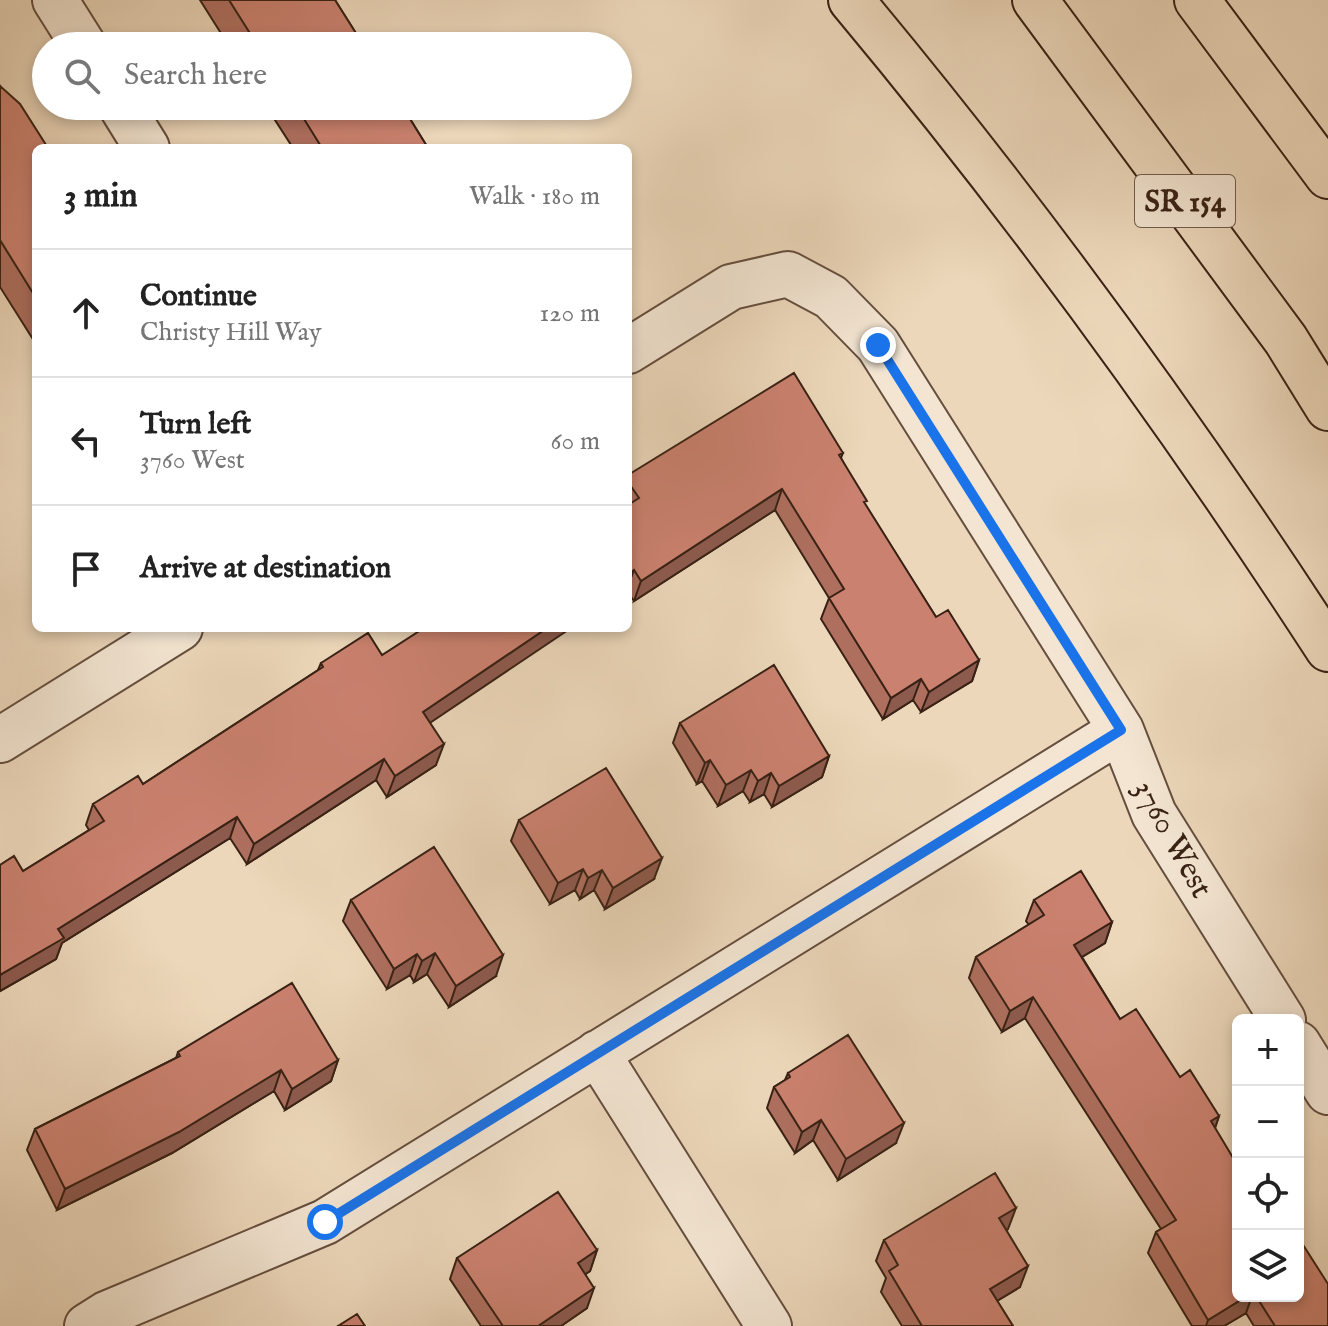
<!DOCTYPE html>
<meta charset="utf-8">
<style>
:root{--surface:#fff;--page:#f6f6f6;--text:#222;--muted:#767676;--line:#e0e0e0}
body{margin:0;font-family:"IM FELL English",serif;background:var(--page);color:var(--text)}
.controls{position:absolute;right:24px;bottom:24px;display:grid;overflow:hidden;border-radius:12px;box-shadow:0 4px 12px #0003}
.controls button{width:72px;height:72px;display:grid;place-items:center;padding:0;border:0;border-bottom:2px solid var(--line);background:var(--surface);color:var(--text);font:40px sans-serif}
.stop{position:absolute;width:24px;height:24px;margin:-18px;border:6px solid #1a73e8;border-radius:50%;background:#fff}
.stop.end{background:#1a73e8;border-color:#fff;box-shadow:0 2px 8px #0008}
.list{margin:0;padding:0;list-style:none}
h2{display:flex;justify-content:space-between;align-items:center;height:104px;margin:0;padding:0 32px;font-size:34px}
h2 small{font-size:26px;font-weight:400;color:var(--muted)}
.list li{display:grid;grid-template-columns:52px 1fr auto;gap:24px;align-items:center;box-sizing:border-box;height:128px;padding:0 32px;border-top:2px solid var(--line)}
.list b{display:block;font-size:30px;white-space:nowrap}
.list p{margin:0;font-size:26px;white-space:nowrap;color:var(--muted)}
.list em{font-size:26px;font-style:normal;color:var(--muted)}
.icon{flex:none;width:44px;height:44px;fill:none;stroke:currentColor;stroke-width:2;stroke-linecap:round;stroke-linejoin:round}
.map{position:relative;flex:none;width:1328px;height:1326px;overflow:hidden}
.search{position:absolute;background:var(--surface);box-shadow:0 4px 12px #0003;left:32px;top:32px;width:600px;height:88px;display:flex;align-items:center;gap:20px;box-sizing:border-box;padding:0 28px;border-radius:44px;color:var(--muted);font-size:30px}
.panel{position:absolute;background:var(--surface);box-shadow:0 4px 12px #0003;left:32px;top:144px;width:600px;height:488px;border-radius:12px}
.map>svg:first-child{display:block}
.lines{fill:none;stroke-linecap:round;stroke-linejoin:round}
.minor-casing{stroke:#654e3e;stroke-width:48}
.highway-casing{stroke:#382114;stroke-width:48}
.minor{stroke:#f3e5d2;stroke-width:44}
.highway{stroke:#ecd7ba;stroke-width:44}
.wall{fill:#ae6f5f;stroke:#382114;stroke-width:2}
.shaded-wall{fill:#8d5a4e;stroke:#382114;stroke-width:2}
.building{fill:#ca816f;stroke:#382114;stroke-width:2}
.route{stroke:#1a73e8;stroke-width:10}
.labels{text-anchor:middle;stroke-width:8;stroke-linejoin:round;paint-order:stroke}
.shield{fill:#f3e5d2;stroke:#705c4d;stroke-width:2}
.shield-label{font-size:30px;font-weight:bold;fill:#382114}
.street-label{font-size:32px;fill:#382114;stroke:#f3e5d2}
</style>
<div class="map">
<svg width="1328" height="1326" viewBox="0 0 1328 1326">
<rect width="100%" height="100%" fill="#ecd7ba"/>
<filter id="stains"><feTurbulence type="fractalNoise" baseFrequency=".0025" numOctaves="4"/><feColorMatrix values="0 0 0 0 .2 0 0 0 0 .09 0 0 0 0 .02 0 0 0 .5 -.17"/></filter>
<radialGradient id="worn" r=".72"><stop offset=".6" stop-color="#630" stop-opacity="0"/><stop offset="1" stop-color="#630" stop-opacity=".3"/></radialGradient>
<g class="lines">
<defs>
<path id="minor" d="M 55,0 L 84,46
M 121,106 L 147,148
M 628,351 L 731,287 L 788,274 L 831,297 L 878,345 L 1121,730 L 1154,814 L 1283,1020
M 0,740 L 180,628
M 1298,1044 L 1328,1092
M 597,1053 L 769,1326
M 87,1326 L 106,1314 L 325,1222 L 1121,730"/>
<path id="highway" d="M 851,0 C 1023,206 1182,424 1328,649
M 1035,0 L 1286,340 L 1328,408
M 1197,0 L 1328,176"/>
</defs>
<use href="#minor" class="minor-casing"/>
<use href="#highway" class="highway-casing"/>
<use href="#minor" class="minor"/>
<use href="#highway" class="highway"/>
</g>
<path class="wall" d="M 200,0 L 335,0 L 364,46 L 229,46 Z
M 0,86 L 36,148 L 36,344 L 0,287 Z
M 266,106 L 402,106 L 428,148 L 293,148 Z
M 843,453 L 841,458 L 865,505 L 936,617 L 979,660 L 972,681 L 921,712 L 913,700 L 883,719 L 821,619 L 829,598 L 775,510 L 634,601 L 628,593 L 628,475 Z
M 382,655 L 430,723 L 436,765 L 387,797 L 376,780 L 247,864 L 230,838 L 62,943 L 56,959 L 0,991 L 0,865 L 23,871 L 89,830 L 86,825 L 93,804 L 143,784 L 318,670 L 321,663 Z
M 680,723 L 829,756 L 822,777 L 772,807 L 764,794 L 750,802 L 743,791 L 718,806 L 702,781 L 697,784 L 673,743 Z
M 519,820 L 654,879 L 605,909 L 594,890 L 580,899 L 575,890 L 550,904 L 511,841 Z
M 351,900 L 496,976 L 449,1007 L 427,974 L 414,982 L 410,975 L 387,989 L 343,921 Z
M 1034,900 L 1112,922 L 1105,943 L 1082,957 L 1120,1019 L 1219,1116 L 1215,1128 L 1238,1296 L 1298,1296 L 1328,1326 L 1254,1326 L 1246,1313 L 1224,1326 L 1192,1326 L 1148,1253 L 1156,1232 L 1161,1229 L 1025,1018 L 1002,1032 L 969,978 L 976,957 L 1029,925 L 1026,921 Z
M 178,1052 L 338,1060 L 331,1081 L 285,1110 L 274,1091 L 172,1153 L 57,1210 L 27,1150 L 35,1129 L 176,1058 Z
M 788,1073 L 896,1143 L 838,1180 L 813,1140 L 795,1153 L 767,1108 L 774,1087 L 785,1080 Z
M 1008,1229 L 1006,1230 L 1020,1287 L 997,1301 L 1013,1326 L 902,1326 L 881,1292 L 886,1278 L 876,1261 L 884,1240 Z
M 597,1250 L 590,1271 L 585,1274 L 587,1308 L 561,1326 L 481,1326 L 450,1279 L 457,1258 Z"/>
<path class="shaded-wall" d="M 782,489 L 775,510 L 634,601 L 641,581 Z
M 634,570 L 628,586 L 628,574 Z
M 547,628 L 571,628 L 415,733 L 423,712 Z
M 979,660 L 972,681 L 921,712 L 929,692 Z
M 921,679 L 913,700 L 883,719 L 891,698 Z
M 444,744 L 436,765 L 387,797 L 395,776 Z
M 829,756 L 822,777 L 772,807 L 779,786 Z
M 384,759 L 376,780 L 247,864 L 254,844 Z
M 710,760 L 702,781 L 697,784 L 705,763 Z
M 751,770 L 743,791 L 718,806 L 726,785 Z
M 771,773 L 764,794 L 750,802 L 758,781 Z
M 237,817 L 230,838 L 62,943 L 56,959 L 0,991 L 0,975 L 58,929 Z
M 662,858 L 654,879 L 605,909 L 613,888 Z
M 583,869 L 575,890 L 550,904 L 558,883 Z
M 602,870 L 594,890 L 580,899 L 588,878 Z
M 1112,922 L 1105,943 L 1067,966 L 1074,945 Z
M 435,953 L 427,974 L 414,982 L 422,961 Z
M 417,954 L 410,975 L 387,989 L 394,969 Z
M 503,955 L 496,976 L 449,1007 L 456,986 Z
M 1033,997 L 1025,1018 L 1002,1032 L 1010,1011 Z
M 338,1060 L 331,1081 L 285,1110 L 292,1089 Z
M 281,1070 L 274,1091 L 172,1153 L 57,1210 L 65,1189 Z
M 1219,1116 L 1212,1137 L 1211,1121 Z
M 821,1120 L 813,1140 L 795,1153 L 802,1132 Z
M 904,1123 L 896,1143 L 838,1180 L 846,1159 Z
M 1016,1208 L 1008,1229 L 991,1239 L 999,1218 Z
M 597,1250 L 590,1271 L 571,1284 L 578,1263 Z
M 1028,1266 L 1020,1287 L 982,1310 L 990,1289 Z
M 594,1288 L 587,1308 L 561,1326 L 538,1326 Z
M 1247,1296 L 1252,1296 L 1246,1313 L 1224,1326 L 1206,1326 L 1208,1320 Z"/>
<path class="building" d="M 229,0 L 335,0 L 364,46 L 258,46 Z
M 0,86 L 20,104 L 48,148 L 36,148 L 36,298 L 0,240 Z
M 296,106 L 402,106 L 428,148 L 322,148 Z
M 794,373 L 843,453 L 839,455 L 867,501 L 864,502 L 936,617 L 948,610 L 979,660 L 929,692 L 921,679 L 891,698 L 829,598 L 844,589 L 782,489 L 641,581 L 634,570 L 628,574 L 628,505 L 639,498 L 628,482 L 628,475 Z
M 424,628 L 547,628 L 423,712 L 444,744 L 395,776 L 384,759 L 254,844 L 237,817 L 58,929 L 64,938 L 0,975 L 0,865 L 14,856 L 23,871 L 104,821 L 93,804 L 138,776 L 143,784 L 323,667 L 321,663 L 368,633 L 382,655 Z
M 774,665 L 829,756 L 779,786 L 771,773 L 758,781 L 751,770 L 726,785 L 710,760 L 705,763 L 680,723 Z
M 606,768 L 662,858 L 613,888 L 602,870 L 588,878 L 583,869 L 558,883 L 519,820 Z
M 434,847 L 503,955 L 456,986 L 435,953 L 422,961 L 417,954 L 394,969 L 351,900 Z
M 1081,871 L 1112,922 L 1074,945 L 1120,1019 L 1136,1009 L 1180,1077 L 1190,1070 L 1219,1116 L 1211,1121 L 1238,1166 L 1238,1296 L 1247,1296 L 1208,1320 L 1156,1232 L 1176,1220 L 1033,997 L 1010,1011 L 976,957 L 1044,915 L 1034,900 Z
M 292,983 L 338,1060 L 292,1089 L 281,1070 L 179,1132 L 65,1189 L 35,1129 L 180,1056 L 178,1052 Z
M 848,1035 L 904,1123 L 846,1159 L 821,1120 L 802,1132 L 774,1087 L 790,1077 L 788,1073 Z
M 995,1173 L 1016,1208 L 999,1218 L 1028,1266 L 990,1289 L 1013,1326 L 922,1326 L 889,1271 L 898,1265 L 884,1240 Z
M 558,1192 L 597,1250 L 578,1263 L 594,1288 L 538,1326 L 503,1326 L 457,1258 Z
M 1298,1237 L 1328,1284 L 1328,1326 L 1275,1326 L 1256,1296 L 1298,1296 Z
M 357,1314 L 365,1326 L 338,1326 Z"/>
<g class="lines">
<path class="route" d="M 325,1222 L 1121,730 L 878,345"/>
</g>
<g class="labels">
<rect class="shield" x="1135" y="175" width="100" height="52" rx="6"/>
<g class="shield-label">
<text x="1185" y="211">SR 154</text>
</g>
<g class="street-label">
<text transform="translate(1174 838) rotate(61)" y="11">3760 West</text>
</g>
</g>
<rect width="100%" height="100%" filter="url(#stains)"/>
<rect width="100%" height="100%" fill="url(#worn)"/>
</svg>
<div class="controls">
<button>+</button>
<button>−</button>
<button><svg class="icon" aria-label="locate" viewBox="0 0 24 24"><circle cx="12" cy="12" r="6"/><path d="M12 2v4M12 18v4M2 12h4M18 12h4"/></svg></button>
<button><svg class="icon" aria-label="layers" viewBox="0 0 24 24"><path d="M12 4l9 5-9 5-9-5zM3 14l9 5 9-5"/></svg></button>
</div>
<div class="stop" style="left:325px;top:1222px"></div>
<div class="stop end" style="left:878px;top:345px"></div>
<div class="search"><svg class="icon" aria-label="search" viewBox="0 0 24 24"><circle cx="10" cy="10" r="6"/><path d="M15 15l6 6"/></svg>Search here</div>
<section class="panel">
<h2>3 min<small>Walk · 180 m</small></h2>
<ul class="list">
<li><svg class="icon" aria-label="ahead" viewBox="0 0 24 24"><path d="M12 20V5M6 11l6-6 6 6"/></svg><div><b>Continue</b><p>Christy Hill Way</p></div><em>120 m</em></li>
<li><svg class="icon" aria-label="left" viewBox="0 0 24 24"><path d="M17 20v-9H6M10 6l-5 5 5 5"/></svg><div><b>Turn left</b><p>3760 West</p></div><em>60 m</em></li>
<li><svg class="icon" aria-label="arrive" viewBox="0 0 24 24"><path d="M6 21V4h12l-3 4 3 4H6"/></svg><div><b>Arrive at destination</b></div></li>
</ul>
</section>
</div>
